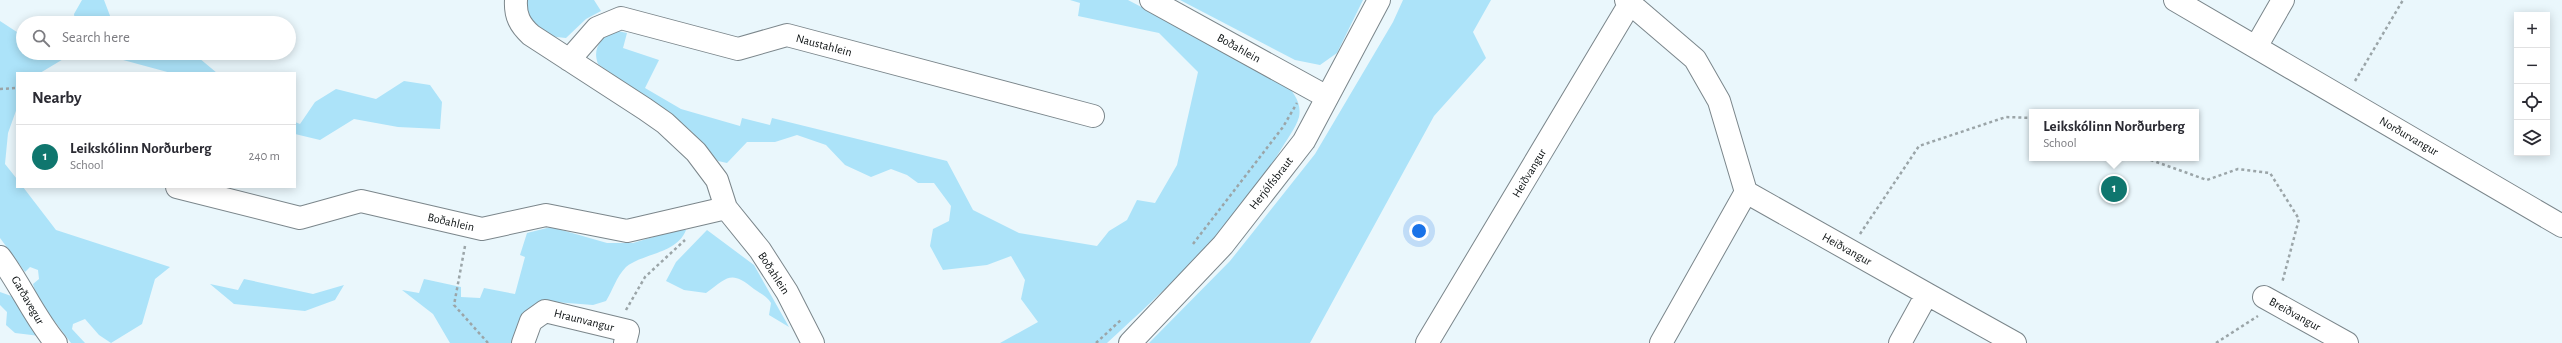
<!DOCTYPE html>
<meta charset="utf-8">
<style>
:root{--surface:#fff;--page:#f7f7f7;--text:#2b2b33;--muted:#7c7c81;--line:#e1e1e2;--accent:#0f766e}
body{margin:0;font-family:"Alegreya Sans",sans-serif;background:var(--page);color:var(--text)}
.controls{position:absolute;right:12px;top:12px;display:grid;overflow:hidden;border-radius:0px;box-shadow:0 2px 10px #0003}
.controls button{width:36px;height:36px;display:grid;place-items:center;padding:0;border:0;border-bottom:1px solid var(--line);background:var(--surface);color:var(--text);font:20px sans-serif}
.you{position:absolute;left:1419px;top:231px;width:14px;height:14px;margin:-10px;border:3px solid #fff;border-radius:50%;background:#1a73e8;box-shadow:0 0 0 6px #1a73e833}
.badge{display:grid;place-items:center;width:26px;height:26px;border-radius:50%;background:var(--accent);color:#fff;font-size:13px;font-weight:700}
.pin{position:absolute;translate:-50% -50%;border:2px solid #fff;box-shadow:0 1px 4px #0006}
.popup{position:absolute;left:2029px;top:109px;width:170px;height:52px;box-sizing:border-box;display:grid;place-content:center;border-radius:0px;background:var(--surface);filter:drop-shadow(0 1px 3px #0005);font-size:13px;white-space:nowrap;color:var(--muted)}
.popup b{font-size:15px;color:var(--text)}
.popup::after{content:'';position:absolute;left:50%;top:100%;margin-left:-8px;border:8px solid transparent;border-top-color:var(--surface)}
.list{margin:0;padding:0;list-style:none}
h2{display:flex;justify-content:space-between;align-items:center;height:52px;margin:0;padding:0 16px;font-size:17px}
h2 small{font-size:13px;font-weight:400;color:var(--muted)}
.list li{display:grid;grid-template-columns:26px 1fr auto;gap:12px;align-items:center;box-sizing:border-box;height:64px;padding:0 16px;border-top:1px solid var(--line)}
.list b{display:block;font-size:15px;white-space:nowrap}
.list p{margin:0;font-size:13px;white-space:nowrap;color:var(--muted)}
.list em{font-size:13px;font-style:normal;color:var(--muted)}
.icon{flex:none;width:22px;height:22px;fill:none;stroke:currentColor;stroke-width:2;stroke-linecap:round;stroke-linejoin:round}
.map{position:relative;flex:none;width:2562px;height:343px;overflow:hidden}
.search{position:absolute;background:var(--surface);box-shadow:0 2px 10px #0003;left:16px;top:16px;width:280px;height:44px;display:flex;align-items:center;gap:10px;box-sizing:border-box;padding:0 14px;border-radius:22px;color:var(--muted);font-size:15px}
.panel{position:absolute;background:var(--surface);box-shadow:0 2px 10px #0003;left:16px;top:72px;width:280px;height:116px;border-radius:0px}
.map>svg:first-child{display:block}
.green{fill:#ace3f9}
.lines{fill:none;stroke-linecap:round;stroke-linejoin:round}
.street-casing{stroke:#7b868b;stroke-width:24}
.secondary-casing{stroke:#7b868b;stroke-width:24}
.path{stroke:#9ba5a8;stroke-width:2.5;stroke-dasharray:3 3;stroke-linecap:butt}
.street{stroke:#fff;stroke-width:22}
.secondary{stroke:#fff;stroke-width:22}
.labels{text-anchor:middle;stroke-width:3.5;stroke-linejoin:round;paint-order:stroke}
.street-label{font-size:12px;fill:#0c1112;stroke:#fff}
</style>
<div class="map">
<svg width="2562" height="343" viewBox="0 0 2562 343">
<rect width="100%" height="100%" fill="#eaf7fc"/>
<path class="green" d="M 82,0 L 104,0 L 112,21 L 115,23 L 75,23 L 74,14 Z
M 525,0 L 594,0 L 601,11 L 586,19 L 566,38 C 540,36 527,27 525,0 Z
M 1070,0 L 1128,0 L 1285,82 C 1293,93 1302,102 1299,117 C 1296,128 1285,142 1280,151 C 1235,226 1170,285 1107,343 L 1000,343 L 1038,322 L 1021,299 L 1025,280 L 1011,256 L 987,265 L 943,270 L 930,246 L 933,229 L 949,221 L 951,206 L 934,183 L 918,183 L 907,175 L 891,169 L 871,177 L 845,165 L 826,145 L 797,135 L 775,142 L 747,142 L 727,163 L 718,161 L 689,129 L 598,64 C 592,48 601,39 613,30 L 627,33 L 623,48 L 659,60 L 645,88 L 681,109 L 740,126 L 742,118 L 770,125 L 772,118 L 947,161 L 973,210 L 1019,233 L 1097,246 L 1109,231 L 1127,220 L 1137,200 L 1155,203 L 1177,165 L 1198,72 L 1159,33 L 1078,16 L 1080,3 Z
M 1180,0 L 1363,0 L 1337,53 L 1320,65 L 1295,60 Z
M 1403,0 L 1491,0 L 1473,32 L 1486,58 L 1434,116 L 1310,343 L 1149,343 L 1230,261 L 1315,154 L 1393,22 Z
M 0,21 L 23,36 L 23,53 L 193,53 L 217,73 L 171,73 L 101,54 L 86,58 L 65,58 L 40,73 L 17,73 L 17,108 L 8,133 L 5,164 L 17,179 L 17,187 L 23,187 L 56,230 L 170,267 L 155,279 L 142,324 L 111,343 L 99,335 L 85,319 L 73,324 L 72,329 L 85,343 L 71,343 L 37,298 L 33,284 L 39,279 L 38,270 L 30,267 L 25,272 L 0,238 Z
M 404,81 L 430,85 L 442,102 L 440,129 L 398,127 L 354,119 L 320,140 L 295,134 L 295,122 L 300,124 L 315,102 L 336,89 L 376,99 Z
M 551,227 L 607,243 L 633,243 L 680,229 L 686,230 C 677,254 643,253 626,267 C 616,277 613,290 606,301 L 593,305 L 555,302 L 515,343 L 450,343 L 433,314 L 402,290 L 419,293 L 424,279 L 461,287 L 461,297 L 480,298 L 484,288 L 515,294 L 525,257 L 520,255 L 527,233 Z
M 707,230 L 754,265 L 789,327 L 769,315 L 771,303 C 767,296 761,294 754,289 C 731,270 728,277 706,293 L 684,290 L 666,281 L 676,262 Z
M 244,279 L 313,294 L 344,285 L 335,300 L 305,311 L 234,304 L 210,284 L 238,290 Z
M 0,292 L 14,297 L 40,336 L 15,333 L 6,325 L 7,312 L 0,305 Z"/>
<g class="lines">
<defs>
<path id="street" d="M 516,0 C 515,16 520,25 531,35 L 645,109 L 665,123 L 696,152 L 717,180 L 726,208 L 760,250 L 787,292 L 813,343
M 1151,0 L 1327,97
M 1626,0 L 1695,59 L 1719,101 L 1746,192 L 1927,294 L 1900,343
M 2175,0 L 2562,226
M 2256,47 L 2283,0
M 569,60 L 597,28 L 621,18 L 738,49 L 787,35 L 1093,116
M 177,187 L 300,218 L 361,201 L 482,229 L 546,215 L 627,231 L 726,208
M 1927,294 L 2015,343
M 2264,297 L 2347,343
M 523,343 L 531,321 L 545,311 L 628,331 L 625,343
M 1427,343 L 1632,0
M 1661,343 L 1746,192"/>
<path id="secondary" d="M 0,257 C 21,285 34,317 56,343
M 1130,343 L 1223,245 L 1304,141 L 1379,0"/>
</defs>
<use href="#street" class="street-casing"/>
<use href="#secondary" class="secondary-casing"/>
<path class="path" d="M 2355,81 L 2403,0
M 0,89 L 17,88
M 2145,158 L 2207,180 L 2238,169 L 2270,173 L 2299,219 L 2282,283
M 1860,234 L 1919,146 L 2006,117 L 2032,118
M 1193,244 L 1283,127 L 1297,103
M 465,246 L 454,305 L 488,343
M 626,310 L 645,277 L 685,240
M 1096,343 L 1122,319
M 2216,343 L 2258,316"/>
<use href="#street" class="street"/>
<use href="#secondary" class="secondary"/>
</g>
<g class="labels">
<g class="street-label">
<text transform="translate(824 45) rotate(15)" y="4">Naustahlein</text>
<text transform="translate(1239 48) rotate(29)" y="4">Boðahlein</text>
<text transform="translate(2409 136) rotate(30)" y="4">Norðurvangur</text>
<text transform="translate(1529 173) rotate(-59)" y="4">Heiðvangur</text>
<text transform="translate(1271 183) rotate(-52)" y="4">Herjólfsbraut</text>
<text transform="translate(451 222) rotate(13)" y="4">Boðahlein</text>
<text transform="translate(1847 249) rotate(29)" y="4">Heiðvangur</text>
<text transform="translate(774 273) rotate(57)" y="4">Boðahlein</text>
<text transform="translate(28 300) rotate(60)" y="4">Garðavegur</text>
<text transform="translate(2295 314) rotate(29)" y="4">Breiðvangur</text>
<text transform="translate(584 320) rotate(14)" y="4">Hraunvangur</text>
</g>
</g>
</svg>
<div class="controls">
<button>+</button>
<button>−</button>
<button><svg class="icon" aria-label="locate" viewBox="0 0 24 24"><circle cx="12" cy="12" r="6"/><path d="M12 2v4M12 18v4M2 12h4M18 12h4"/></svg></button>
<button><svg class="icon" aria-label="layers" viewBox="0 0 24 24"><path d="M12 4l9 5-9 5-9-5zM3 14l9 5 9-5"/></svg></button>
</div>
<div class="you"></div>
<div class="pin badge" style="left:2114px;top:189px">1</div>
<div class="popup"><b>Leikskólinn Norðurberg</b>School</div>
<div class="search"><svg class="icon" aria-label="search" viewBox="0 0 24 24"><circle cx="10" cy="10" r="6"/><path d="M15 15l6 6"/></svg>Search here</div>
<section class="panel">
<h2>Nearby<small></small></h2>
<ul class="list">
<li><span class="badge">1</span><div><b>Leikskólinn Norðurberg</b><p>School</p></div><em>240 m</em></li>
</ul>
</section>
</div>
